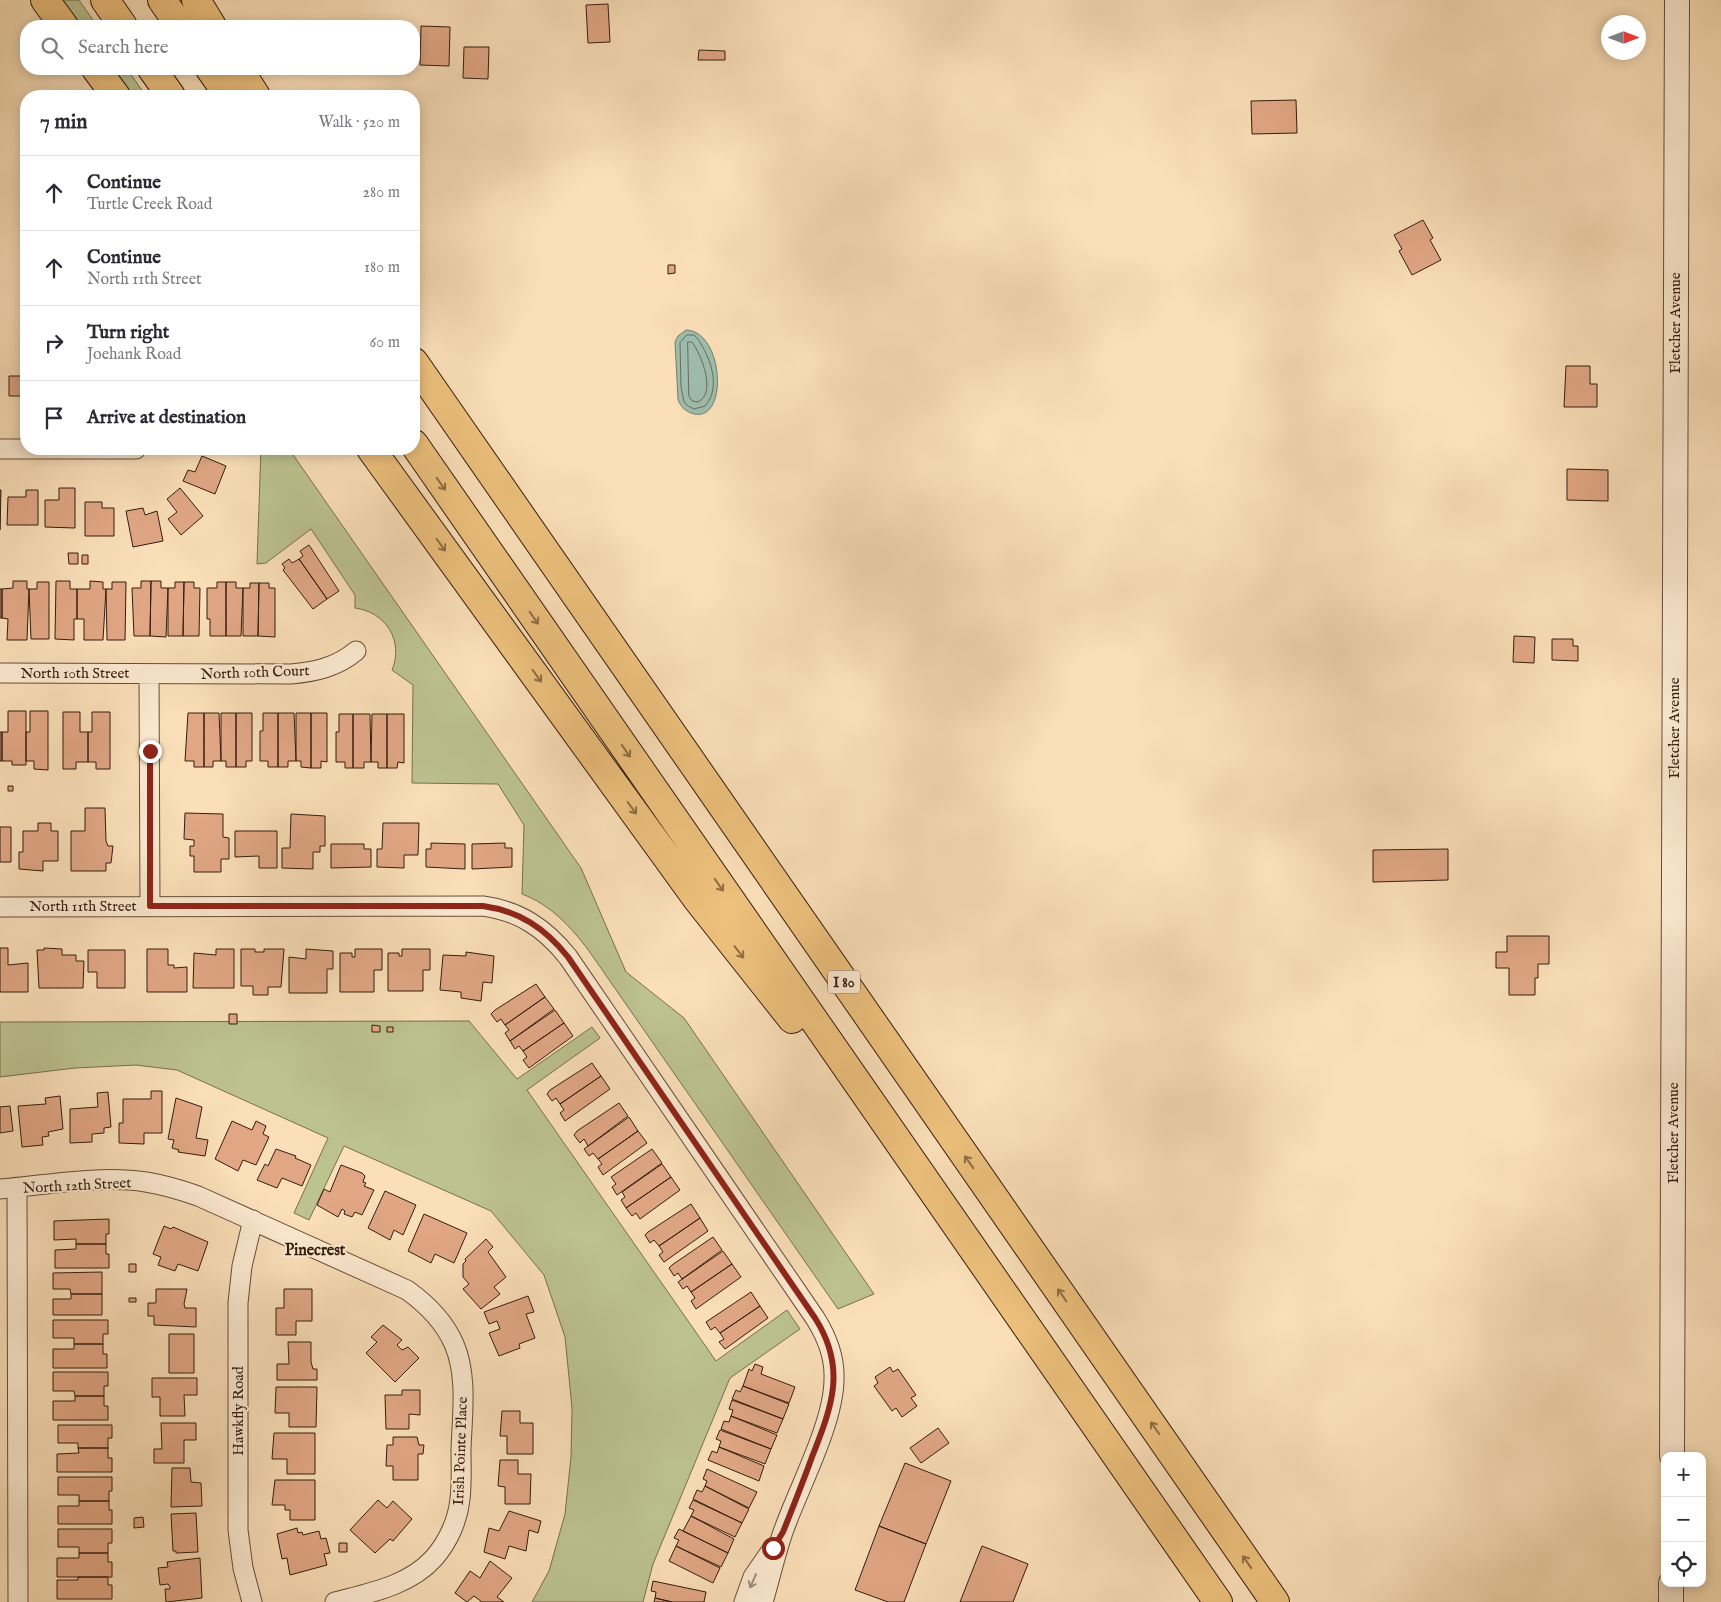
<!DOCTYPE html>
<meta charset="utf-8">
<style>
:root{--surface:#fff;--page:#f2f2f3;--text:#2b2b33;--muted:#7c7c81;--line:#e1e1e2}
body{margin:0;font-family:"IM FELL English",serif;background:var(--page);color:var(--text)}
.controls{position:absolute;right:15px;bottom:15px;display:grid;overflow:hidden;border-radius:10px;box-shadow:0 2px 12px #0003}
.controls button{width:45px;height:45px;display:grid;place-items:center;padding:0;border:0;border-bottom:1px solid var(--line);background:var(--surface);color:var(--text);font:25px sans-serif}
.compass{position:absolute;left:1601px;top:15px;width:45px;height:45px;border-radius:50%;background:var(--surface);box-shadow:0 2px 12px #0003;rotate:90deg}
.stop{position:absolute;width:15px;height:15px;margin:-11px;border:4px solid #8f2418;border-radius:50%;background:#fff}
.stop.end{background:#8f2418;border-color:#fff;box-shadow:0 1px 5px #0008}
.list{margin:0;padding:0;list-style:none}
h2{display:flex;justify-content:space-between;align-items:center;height:65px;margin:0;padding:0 20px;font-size:21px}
h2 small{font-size:16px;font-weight:400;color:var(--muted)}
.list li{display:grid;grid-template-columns:32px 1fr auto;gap:15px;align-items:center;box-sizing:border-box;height:75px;padding:0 20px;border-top:1px solid var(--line)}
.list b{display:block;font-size:19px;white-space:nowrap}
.list p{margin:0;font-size:16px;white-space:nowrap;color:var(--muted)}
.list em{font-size:16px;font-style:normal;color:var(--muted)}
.icon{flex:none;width:28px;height:28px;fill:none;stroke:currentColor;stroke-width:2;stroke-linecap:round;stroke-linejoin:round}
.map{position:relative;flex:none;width:1721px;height:1602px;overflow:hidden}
.search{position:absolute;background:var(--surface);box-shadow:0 2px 12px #0003;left:20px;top:20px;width:400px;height:55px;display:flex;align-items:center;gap:12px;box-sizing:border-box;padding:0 18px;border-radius:20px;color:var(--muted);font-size:19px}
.panel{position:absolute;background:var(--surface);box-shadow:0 2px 12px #0003;left:20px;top:90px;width:400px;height:365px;border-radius:20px}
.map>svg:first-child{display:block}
.green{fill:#bcc290;stroke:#786f50}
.water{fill:#9ebdad;stroke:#747d6e}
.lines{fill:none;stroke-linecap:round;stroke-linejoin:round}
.shore{stroke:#696c5e;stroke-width:1}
.building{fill:#e1a785;stroke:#341c0f}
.minor-casing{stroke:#664d39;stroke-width:21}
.tertiary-casing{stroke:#664d39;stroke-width:26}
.motorway-casing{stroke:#341c0f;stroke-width:30}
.minor{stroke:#fcead1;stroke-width:19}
.tertiary{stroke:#fcead1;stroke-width:24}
.motorway{stroke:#edc07c;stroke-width:28}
.oneway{stroke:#906e46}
.oneway2{stroke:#a28d7a}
.route{stroke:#8f2418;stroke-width:6}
.labels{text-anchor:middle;stroke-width:4;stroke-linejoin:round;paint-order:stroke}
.shield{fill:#fcead1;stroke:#705a49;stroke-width:1}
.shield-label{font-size:14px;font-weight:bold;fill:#341c0f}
.street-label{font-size:15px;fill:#341c0f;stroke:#fcead1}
.neighbourhood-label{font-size:16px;font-weight:bold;fill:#341c0f;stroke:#fcead1}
</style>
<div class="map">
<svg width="1721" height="1602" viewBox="0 0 1721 1602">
<rect width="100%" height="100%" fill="#fadfb8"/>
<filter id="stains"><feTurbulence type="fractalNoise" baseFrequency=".004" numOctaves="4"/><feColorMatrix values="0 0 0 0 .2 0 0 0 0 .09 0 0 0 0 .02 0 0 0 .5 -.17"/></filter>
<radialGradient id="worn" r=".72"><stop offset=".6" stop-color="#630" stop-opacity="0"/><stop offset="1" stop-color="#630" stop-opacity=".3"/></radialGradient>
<path class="green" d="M 63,0 L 79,0 L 97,26 L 82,26 Z
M 112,69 L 127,69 L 146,96 L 132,96 Z
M 261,449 L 289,449 L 581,868 L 626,972 L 684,1018 L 874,1294 L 838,1309 L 589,951 C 571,927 551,905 522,894 L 524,825 L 498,784 L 412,783 L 413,685 L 392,670 C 404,641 386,612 355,608 L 355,595 L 311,529 L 266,563 L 257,564 Z
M 469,1021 L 517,1079 L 592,1027 L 600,1038 L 527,1090 L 716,1361 L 787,1310 L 800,1329 L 730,1378 L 653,1564 L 643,1602 L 532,1602 L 549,1571 L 565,1514 L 571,1457 L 572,1408 L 565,1337 L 544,1275 L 491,1211 L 344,1146 L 309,1220 L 294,1213 L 328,1138 L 177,1070 L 136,1065 L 75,1068 L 0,1077 L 0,1022 Z"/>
<path class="water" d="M 686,330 C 725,331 729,427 691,413 C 684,410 680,406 678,399 L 675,342 L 678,336 Z"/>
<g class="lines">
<path class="shore" d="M 687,335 L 694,335 L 697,338 C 710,356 722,387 705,406 L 694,409 L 688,406 L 684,402 L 681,387 L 680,343 Z
M 688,342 L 692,342 C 701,354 717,393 698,402 L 692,401 L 689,396 Z"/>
</g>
<path class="building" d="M 608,4 L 610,42 L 588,43 L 586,5 Z
M 421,26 L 450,27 L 449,66 L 420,65 Z
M 464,47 L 489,47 L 488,79 L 463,78 Z
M 699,50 L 725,51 L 725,60 L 698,60 Z
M 1296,100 L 1297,133 L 1252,134 L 1251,101 Z
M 1423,220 L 1433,238 L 1430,240 L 1441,260 L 1412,275 L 1399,251 L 1402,249 L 1394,235 Z
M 668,265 L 675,265 L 675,273 L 668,274 Z
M 1566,366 L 1590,366 L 1590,384 L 1597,384 L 1597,407 L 1564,407 Z
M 9,376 L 26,376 L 26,412 L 21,412 L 21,396 L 9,396 Z
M 202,456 L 226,466 L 215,494 L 183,481 L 188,470 L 195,472 Z
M 1567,469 L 1608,470 L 1608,501 L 1567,500 Z
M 59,488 L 75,488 L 75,528 L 45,527 L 45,500 L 59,500 Z
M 180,488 L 203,516 L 181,535 L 168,519 L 177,512 L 167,499 Z
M 0,490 L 1,490 L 0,530 Z
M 26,490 L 38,490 L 38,525 L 7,525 L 8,497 L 26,497 Z
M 85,502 L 102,502 L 102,508 L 114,508 L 114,536 L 85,536 Z
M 143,508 L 145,515 L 157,511 L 163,541 L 133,547 L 126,511 Z
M 309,545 L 339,591 L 327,599 L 299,559 L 303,556 L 300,551 Z
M 68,553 L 78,553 L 78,564 L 69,564 Z
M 82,555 L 88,555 L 88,564 L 82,564 Z
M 289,559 L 292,563 L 299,559 L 327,599 L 313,609 L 283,570 L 285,568 L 282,564 Z
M 13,581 L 27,581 L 27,589 L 29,589 L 27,640 L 7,640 L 8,619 L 2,618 L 2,589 L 13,588 Z
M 56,581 L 70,581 L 70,589 L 77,589 L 77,619 L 74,619 L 74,640 L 55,639 Z
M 90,581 L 103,582 L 103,589 L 106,589 L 103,640 L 84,640 L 84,619 L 77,619 L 77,589 L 90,589 Z
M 141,581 L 151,581 L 150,636 L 134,636 L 132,588 L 141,588 Z
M 151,581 L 161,581 L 161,588 L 168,588 L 166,637 L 150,636 Z
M 37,582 L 49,582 L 49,639 L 31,639 L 29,589 L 37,589 Z
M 112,582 L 126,582 L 125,640 L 107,640 L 106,589 L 112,589 Z
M 175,582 L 184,582 L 183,636 L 168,636 L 168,588 L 175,588 Z
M 184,582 L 194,582 L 194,588 L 200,588 L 199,636 L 183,636 Z
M 217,582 L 226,582 L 226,636 L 210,636 L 210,619 L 207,619 L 207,588 L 217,588 Z
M 226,582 L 236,582 L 236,588 L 243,588 L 241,636 L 226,636 Z
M 250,583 L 259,583 L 258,636 L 243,636 L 243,588 L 250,588 Z
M 259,583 L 269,583 L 269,588 L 275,588 L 275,637 L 258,636 Z
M 0,589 L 2,589 L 2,618 L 0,618 Z
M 1514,636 L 1535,637 L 1534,663 L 1513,662 Z
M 1552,639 L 1573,639 L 1573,646 L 1578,646 L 1578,661 L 1552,660 Z
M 8,711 L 26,711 L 26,765 L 12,765 L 12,761 L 2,761 L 2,732 L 8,732 Z
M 30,711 L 48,711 L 48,770 L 34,769 L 34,761 L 26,761 L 26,732 L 30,732 Z
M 63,712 L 80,712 L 80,732 L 88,732 L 88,762 L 76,762 L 76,769 L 63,769 Z
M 92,712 L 110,712 L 110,769 L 96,769 L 96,762 L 88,762 L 88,732 L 92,732 Z
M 188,713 L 204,713 L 204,767 L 194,767 L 194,761 L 185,761 Z
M 204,713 L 219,713 L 221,761 L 213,761 L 213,767 L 204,767 Z
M 221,713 L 236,713 L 236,767 L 226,767 L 226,761 L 221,761 Z
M 236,713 L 252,713 L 252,761 L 246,761 L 246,767 L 236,767 Z
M 263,713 L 278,713 L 278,767 L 268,767 L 268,761 L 260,761 L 260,731 L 263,731 Z
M 278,713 L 294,713 L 296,761 L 288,761 L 288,767 L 278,767 Z
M 296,713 L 311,713 L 311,768 L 301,767 L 301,761 L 296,761 Z
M 311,713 L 327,713 L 327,762 L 321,761 L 321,768 L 311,768 Z
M 339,714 L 353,714 L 353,768 L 345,768 L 345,762 L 336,762 L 336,732 L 339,732 Z
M 353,714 L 370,714 L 371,762 L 364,762 L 364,768 L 353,768 Z
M 372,714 L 387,714 L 387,768 L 378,768 L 378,762 L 371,762 Z
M 387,714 L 404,714 L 404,763 L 398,762 L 397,768 L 387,768 Z
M 0,732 L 2,732 L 2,761 L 0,761 Z
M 8,786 L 13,786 L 13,791 L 8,791 Z
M 85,808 L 105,808 L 106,841 L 108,846 L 113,846 L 111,863 L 106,863 L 106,871 L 71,871 L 71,831 L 85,831 Z
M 185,813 L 223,814 L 223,837 L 229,838 L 229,859 L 221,859 L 221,872 L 194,872 L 194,856 L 190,856 L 190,846 L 194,846 L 194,840 L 184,839 Z
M 291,814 L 325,816 L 325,846 L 320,846 L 320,852 L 313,852 L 313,869 L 282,868 L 282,848 L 290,848 Z
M 38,823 L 51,823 L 51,831 L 58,831 L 58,861 L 43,861 L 43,871 L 19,869 L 19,852 L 23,852 L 23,831 L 38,831 Z
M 383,823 L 419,823 L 418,855 L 404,855 L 404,868 L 377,867 L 377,849 L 382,849 Z
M 0,827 L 11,827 L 11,862 L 0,862 Z
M 235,831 L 277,831 L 277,868 L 259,868 L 259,856 L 235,857 Z
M 431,843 L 465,844 L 465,869 L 426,867 L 426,849 L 431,849 Z
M 505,843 L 505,848 L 512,848 L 512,867 L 472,869 L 472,844 Z
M 331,844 L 364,844 L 364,849 L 371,849 L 371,867 L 331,868 Z
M 1448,849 L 1448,880 L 1373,882 L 1373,850 Z
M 1507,936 L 1549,936 L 1549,964 L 1538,964 L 1538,978 L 1535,978 L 1535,995 L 1509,995 L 1509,968 L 1496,968 L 1496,952 L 1507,952 Z
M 0,948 L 8,948 L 8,965 L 28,963 L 28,992 L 0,992 Z
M 44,948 L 62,949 L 62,955 L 76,955 L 76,961 L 84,961 L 83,988 L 39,988 L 37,950 L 44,950 Z
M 147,949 L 168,949 L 168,965 L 174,965 L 174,968 L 187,967 L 187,992 L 147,992 Z
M 216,949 L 234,949 L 234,988 L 193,988 L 194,953 L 216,955 Z
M 241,949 L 255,949 L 255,952 L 264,952 L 264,949 L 284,949 L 281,987 L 268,987 L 268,995 L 253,995 L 253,986 L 241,986 Z
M 306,949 L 333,951 L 333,969 L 327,969 L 327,993 L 289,993 L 289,957 L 306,959 Z
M 355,949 L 382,949 L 382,970 L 374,970 L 374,992 L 340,992 L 340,953 L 352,953 L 352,957 L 355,957 Z
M 402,949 L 430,949 L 430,970 L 423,970 L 423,991 L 388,991 L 388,953 L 399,953 L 399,956 L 402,956 Z
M 88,950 L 125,950 L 125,988 L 97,988 L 97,972 L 88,972 Z
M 466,952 L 494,956 L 492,983 L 483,982 L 481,1001 L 461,998 L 461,992 L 440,990 L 443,955 L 466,956 Z
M 536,984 L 545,997 L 505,1025 L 501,1019 L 497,1022 L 491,1014 L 495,1010 Z
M 545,997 L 554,1009 L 510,1041 L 505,1033 L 509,1030 L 505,1025 Z
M 555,1010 L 564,1023 L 523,1051 L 519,1046 L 515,1049 L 510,1041 Z
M 229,1014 L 237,1014 L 237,1024 L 229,1024 Z
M 564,1023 L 573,1036 L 529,1068 L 523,1060 L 527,1057 L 523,1051 Z
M 372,1025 L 380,1026 L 380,1032 L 372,1032 Z
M 387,1027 L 393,1027 L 393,1032 L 387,1032 Z
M 592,1063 L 601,1076 L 560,1104 L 556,1098 L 552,1101 L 547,1094 L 550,1090 Z
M 601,1076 L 610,1089 L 565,1121 L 560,1113 L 564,1110 L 560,1104 Z
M 151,1091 L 162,1091 L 162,1133 L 144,1133 L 144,1144 L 119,1143 L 119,1123 L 123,1123 L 123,1099 L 151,1099 Z
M 108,1092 L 111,1127 L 104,1128 L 104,1133 L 92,1134 L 92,1142 L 70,1143 L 70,1109 L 98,1107 L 97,1093 Z
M 60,1096 L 63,1129 L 48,1132 L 49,1136 L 42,1137 L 43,1145 L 22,1147 L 18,1106 L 46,1104 L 45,1098 Z
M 176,1098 L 202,1107 L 196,1138 L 208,1140 L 205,1156 L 178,1152 L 179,1150 L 172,1148 L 174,1140 L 168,1139 Z
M 619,1103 L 628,1116 L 588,1146 L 584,1139 L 580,1143 L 574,1135 L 577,1131 Z
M 10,1106 L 13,1131 L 0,1133 L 0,1107 Z
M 629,1117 L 638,1131 L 598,1159 L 593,1153 L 589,1156 L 584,1149 Z
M 232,1121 L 252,1130 L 256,1121 L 266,1126 L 263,1134 L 269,1137 L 256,1165 L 243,1160 L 238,1171 L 215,1159 Z
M 638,1131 L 647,1143 L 603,1175 L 598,1167 L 602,1164 L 598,1159 Z
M 276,1149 L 296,1156 L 295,1158 L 311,1165 L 302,1186 L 282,1178 L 277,1188 L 257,1180 L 265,1164 L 268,1166 Z
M 652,1149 L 662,1163 L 617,1195 L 612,1187 L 616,1184 L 611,1177 Z
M 662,1164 L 671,1177 L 626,1208 L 621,1200 L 625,1197 L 622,1192 Z
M 341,1165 L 362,1173 L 365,1176 L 363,1182 L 366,1183 L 364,1186 L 374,1190 L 362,1215 L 355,1212 L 352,1217 L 344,1214 L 345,1211 L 342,1209 L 338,1217 L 317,1205 L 324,1189 L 330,1192 Z
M 671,1177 L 680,1190 L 640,1219 L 636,1213 L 632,1216 L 626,1208 Z
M 385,1191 L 416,1205 L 403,1235 L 394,1230 L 390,1240 L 368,1228 Z
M 691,1204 L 700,1218 L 659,1246 L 654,1240 L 650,1243 L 645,1235 L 648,1232 Z
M 424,1214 L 467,1233 L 454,1263 L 435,1254 L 431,1263 L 408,1251 Z
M 700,1218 L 708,1231 L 664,1262 L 659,1255 L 663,1252 L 659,1246 Z
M 109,1219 L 109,1234 L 106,1234 L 106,1244 L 76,1244 L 76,1239 L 54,1240 L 54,1221 Z
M 164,1226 L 171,1229 L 173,1227 L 208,1242 L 198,1271 L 178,1264 L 175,1271 L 158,1265 L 161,1257 L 153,1254 Z
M 713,1237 L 722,1250 L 682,1279 L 678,1273 L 674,1276 L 669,1268 L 672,1265 Z
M 486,1239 L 493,1247 L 488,1252 L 506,1277 L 494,1287 L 500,1294 L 481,1309 L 463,1289 L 469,1284 L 463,1277 L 463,1264 L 466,1261 L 465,1259 Z
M 76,1244 L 106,1244 L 106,1254 L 109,1254 L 109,1268 L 55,1268 L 55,1250 L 76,1249 Z
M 723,1251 L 732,1264 L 691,1292 L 687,1286 L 683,1289 L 678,1282 Z
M 129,1264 L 136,1264 L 136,1272 L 129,1272 Z
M 732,1264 L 741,1277 L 696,1309 L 691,1301 L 695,1298 L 691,1292 Z
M 102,1272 L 102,1294 L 71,1294 L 70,1289 L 53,1289 L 53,1273 Z
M 156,1289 L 187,1289 L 184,1304 L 185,1308 L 196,1308 L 196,1327 L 154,1325 L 154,1316 L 148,1316 L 148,1303 L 156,1303 Z
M 284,1289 L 312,1289 L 312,1321 L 296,1321 L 296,1335 L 276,1335 L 276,1308 L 284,1308 Z
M 751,1292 L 760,1306 L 720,1333 L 715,1327 L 711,1330 L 706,1322 Z
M 71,1294 L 102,1294 L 102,1315 L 53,1315 L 53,1299 L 71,1299 Z
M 528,1296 L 534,1312 L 526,1314 L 535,1338 L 519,1344 L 520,1348 L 499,1356 L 489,1333 L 500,1329 L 497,1321 L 489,1324 L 484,1312 Z
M 129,1298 L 136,1298 L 136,1302 L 129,1302 Z
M 760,1306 L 768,1318 L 725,1349 L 719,1342 L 724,1339 L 720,1333 Z
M 53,1320 L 108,1320 L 108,1334 L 103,1334 L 103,1344 L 74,1344 L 74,1338 L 53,1338 Z
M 383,1325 L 402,1340 L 397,1345 L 402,1350 L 408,1347 L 419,1358 L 395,1382 L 366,1353 L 377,1342 L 371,1337 Z
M 169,1334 L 194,1334 L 194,1373 L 169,1373 Z
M 288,1342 L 311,1342 L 311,1362 L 313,1369 L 317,1369 L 317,1380 L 277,1380 L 277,1364 L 289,1364 Z
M 74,1344 L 103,1344 L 103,1354 L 107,1354 L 107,1368 L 53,1368 L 53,1349 L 74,1349 Z
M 755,1364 L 763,1367 L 761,1374 L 795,1387 L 789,1403 L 743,1386 L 749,1369 L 752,1371 Z
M 890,1367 L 893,1372 L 898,1369 L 916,1395 L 911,1398 L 917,1406 L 902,1417 L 896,1408 L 892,1411 L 874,1386 L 878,1383 L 875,1377 Z
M 53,1372 L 108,1372 L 108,1386 L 104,1386 L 104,1396 L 75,1396 L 74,1391 L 53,1391 Z
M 152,1378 L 197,1378 L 197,1395 L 184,1395 L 185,1416 L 160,1416 L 160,1397 L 152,1397 Z
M 743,1386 L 789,1404 L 783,1419 L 732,1399 L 736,1390 L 740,1392 Z
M 276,1387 L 317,1387 L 316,1427 L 289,1427 L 289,1413 L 275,1413 Z
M 402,1390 L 420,1390 L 420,1415 L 409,1414 L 409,1429 L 386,1429 L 385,1395 L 402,1395 Z
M 75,1396 L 104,1396 L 104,1406 L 108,1406 L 108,1420 L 53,1420 L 53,1401 L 75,1401 Z
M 732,1400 L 783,1419 L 777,1433 L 731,1416 L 733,1410 L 729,1409 Z
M 502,1411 L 520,1411 L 520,1423 L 533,1423 L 533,1454 L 507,1454 L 507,1436 L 500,1436 Z
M 731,1416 L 777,1435 L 771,1449 L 721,1429 L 724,1421 L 729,1422 Z
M 161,1423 L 196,1423 L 196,1440 L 184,1440 L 184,1463 L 154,1463 L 154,1449 L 162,1449 Z
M 58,1425 L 112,1425 L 112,1438 L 108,1438 L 108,1448 L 78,1448 L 78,1443 L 58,1443 Z
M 938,1428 L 949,1443 L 921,1463 L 910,1448 Z
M 720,1430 L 771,1449 L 765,1464 L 719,1447 L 721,1441 L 716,1439 Z
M 274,1433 L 315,1433 L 315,1474 L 287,1474 L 287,1459 L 272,1459 Z
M 393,1437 L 417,1437 L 419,1445 L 424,1445 L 423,1454 L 418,1454 L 418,1480 L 393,1480 L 393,1466 L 386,1466 L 387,1445 L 393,1445 Z
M 719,1447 L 764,1466 L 759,1481 L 708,1460 L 712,1451 L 717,1453 Z
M 78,1448 L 108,1448 L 108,1458 L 112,1458 L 112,1472 L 57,1472 L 57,1454 L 79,1453 Z
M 500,1460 L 518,1460 L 518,1474 L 531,1474 L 530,1504 L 505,1504 L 505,1487 L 498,1486 Z
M 905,1463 L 951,1481 L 926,1544 L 879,1526 Z
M 172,1468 L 190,1468 L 191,1482 L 201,1483 L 202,1506 L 171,1507 Z
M 707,1469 L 757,1492 L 749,1508 L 705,1486 L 707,1481 L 703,1479 Z
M 58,1477 L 112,1477 L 112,1491 L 109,1491 L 109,1501 L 79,1501 L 79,1495 L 58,1495 Z
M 275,1480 L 315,1480 L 315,1520 L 290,1520 L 290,1510 L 285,1510 L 285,1505 L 272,1505 Z
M 705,1486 L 749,1509 L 742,1523 L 693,1499 L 697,1490 L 702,1492 Z
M 378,1500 L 387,1508 L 393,1501 L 412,1519 L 393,1541 L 390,1539 L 375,1553 L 350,1530 Z
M 693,1500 L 742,1523 L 735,1537 L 691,1516 L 694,1510 L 689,1508 Z
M 79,1501 L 109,1501 L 109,1510 L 112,1510 L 112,1524 L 58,1524 L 58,1506 L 79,1506 Z
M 509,1511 L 541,1521 L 538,1533 L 529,1530 L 526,1551 L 509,1546 L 505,1559 L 484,1552 L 489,1528 L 499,1531 Z
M 196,1513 L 198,1552 L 176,1553 L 176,1551 L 173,1551 L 171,1514 Z
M 691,1516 L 734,1539 L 728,1553 L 683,1531 Z
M 143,1517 L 144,1527 L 134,1528 L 134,1518 Z
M 879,1526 L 926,1544 L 904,1602 L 888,1602 L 855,1590 Z
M 297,1528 L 298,1533 L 302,1532 L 303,1535 L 319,1531 L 321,1539 L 326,1538 L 330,1553 L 324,1554 L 327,1565 L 290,1575 L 287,1558 L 282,1559 L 277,1534 Z
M 58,1529 L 112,1529 L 112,1543 L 108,1543 L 108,1553 L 79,1553 L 79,1547 L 58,1547 Z
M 679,1529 L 728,1553 L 721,1567 L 676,1546 L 679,1540 L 674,1538 Z
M 339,1543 L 347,1543 L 347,1552 L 339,1552 Z
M 676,1546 L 720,1568 L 713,1583 L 669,1561 Z
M 982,1546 L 1028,1564 L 1013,1602 L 960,1602 Z
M 79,1553 L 108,1553 L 108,1562 L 112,1562 L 112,1577 L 57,1577 L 57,1558 L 79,1558 Z
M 200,1558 L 202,1598 L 166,1602 L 165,1589 L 170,1589 L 170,1587 L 168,1584 L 160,1585 L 158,1568 L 168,1567 L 167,1562 Z
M 490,1561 L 512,1578 L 497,1597 L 504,1602 L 482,1602 L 474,1596 L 467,1602 L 455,1593 L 470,1571 L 480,1578 Z
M 78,1577 L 108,1577 L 108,1585 L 112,1585 L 112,1599 L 57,1599 L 57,1580 L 78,1580 Z
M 653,1581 L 706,1592 L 704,1602 L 672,1602 L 655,1598 L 656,1592 L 651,1591 Z
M 655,1598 L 672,1602 L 654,1602 Z"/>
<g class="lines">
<defs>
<path id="minor" d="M 0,449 L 136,449
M 0,673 L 291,674 C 315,672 337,667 356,651
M 149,674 L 150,906
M 0,907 L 483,906 C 519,911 545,928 568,957 L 815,1318 C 827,1337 835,1356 834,1379 C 834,1423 798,1489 783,1532 C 775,1555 770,1579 763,1602
M 17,1188 L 18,1602
M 0,1189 C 46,1185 101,1175 146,1182 C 164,1185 181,1190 198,1196 L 407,1290 C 428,1305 444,1321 454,1344 C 468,1376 462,1416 461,1450 C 461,1466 462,1483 460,1499 C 458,1520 448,1542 434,1558 C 409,1586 369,1593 335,1602
M 252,1602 L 243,1568 L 238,1530 L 238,1303 L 242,1266 L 253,1220
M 744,1602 L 753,1577 L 773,1548"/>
<path id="tertiary" d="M 1672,1456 L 1677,0
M 1671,1602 L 1671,1583"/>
<path id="motorway" d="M 45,0 L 64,26
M 105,0 L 123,26
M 162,0 L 180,26
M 196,0 L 212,26
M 96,69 L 116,96
M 152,69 L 171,96
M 210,69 L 229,96
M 239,69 L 256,96
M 414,362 L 1275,1602
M 414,444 L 1218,1602
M 371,449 L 697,899 L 792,1019"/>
</defs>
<use href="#minor" class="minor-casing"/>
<use href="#tertiary" class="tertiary-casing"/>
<use href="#motorway" class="motorway-casing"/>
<use href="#minor" class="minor"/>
<use href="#tertiary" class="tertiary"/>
<use href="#motorway" class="motorway"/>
</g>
<defs><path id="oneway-shaft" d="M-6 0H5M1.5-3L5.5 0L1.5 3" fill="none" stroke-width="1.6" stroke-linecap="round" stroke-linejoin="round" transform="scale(1.25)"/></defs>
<g class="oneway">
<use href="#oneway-shaft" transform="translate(441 484) rotate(55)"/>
<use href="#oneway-shaft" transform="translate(441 545) rotate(54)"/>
<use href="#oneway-shaft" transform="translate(534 618) rotate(55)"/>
<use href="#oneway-shaft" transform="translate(537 676) rotate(54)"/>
<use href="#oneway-shaft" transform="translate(626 751) rotate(55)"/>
<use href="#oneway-shaft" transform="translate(632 808) rotate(54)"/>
<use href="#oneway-shaft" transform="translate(719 885) rotate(55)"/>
<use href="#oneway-shaft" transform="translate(739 952) rotate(52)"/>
<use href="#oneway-shaft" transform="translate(969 1162) rotate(-125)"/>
<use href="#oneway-shaft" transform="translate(1062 1295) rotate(-125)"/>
<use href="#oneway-shaft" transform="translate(1155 1428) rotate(-125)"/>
<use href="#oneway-shaft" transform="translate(1247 1562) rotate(-125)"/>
</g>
<use class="oneway2" href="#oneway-shaft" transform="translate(753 1581) rotate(114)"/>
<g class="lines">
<path class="route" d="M 150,751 L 150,906 L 483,906 C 519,911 545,928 568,957 L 815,1318 C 847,1368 832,1406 812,1457 C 803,1482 793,1507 783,1532 L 773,1548"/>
</g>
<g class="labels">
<rect class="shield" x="828" y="970.5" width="32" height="23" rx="4"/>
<g class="shield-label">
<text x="844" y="987">I 80</text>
</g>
<g class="street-label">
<text transform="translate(1675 323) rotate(-90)" y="5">Fletcher Avenue</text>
<text transform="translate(255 672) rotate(-2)" y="5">North 10th Court</text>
<text x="75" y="678">North 10th Street</text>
<text transform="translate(1674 728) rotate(-90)" y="5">Fletcher Avenue</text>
<text x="83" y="911">North 11th Street</text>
<text transform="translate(1673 1133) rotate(-90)" y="5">Fletcher Avenue</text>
<text transform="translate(77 1185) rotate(-3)" y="5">North 12th Street</text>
<text transform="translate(238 1411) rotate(-90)" y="5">Hawkfly Road</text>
<text transform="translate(460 1451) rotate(-88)" y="5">Irish Pointe Place</text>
</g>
<g class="neighbourhood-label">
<text x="315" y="1255">Pinecrest</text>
</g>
</g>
<rect width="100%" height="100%" filter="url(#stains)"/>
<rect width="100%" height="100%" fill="url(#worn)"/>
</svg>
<div class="controls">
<button>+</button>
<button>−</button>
<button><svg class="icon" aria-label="locate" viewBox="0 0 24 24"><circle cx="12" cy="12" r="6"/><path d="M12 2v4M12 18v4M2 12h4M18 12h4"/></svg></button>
</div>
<svg class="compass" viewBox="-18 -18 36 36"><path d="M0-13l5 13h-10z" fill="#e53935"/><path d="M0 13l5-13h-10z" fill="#7c7c81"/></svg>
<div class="stop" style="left:773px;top:1548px"></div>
<div class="stop end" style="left:150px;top:751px"></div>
<div class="search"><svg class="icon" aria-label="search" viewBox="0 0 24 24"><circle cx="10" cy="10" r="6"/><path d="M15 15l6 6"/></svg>Search here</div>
<section class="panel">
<h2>7 min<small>Walk · 520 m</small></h2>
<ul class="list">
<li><svg class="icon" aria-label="ahead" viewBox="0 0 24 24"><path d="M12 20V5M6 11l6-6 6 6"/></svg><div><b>Continue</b><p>Turtle Creek Road</p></div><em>280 m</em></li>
<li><svg class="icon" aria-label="ahead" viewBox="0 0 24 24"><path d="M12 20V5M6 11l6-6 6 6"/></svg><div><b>Continue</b><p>North 11th Street</p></div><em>180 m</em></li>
<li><svg class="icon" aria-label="right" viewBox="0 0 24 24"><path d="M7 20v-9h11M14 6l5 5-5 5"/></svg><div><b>Turn right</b><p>Joehank Road</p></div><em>60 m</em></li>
<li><svg class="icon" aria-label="arrive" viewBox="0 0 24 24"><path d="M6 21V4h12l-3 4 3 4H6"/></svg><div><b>Arrive at destination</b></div></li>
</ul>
</section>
</div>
